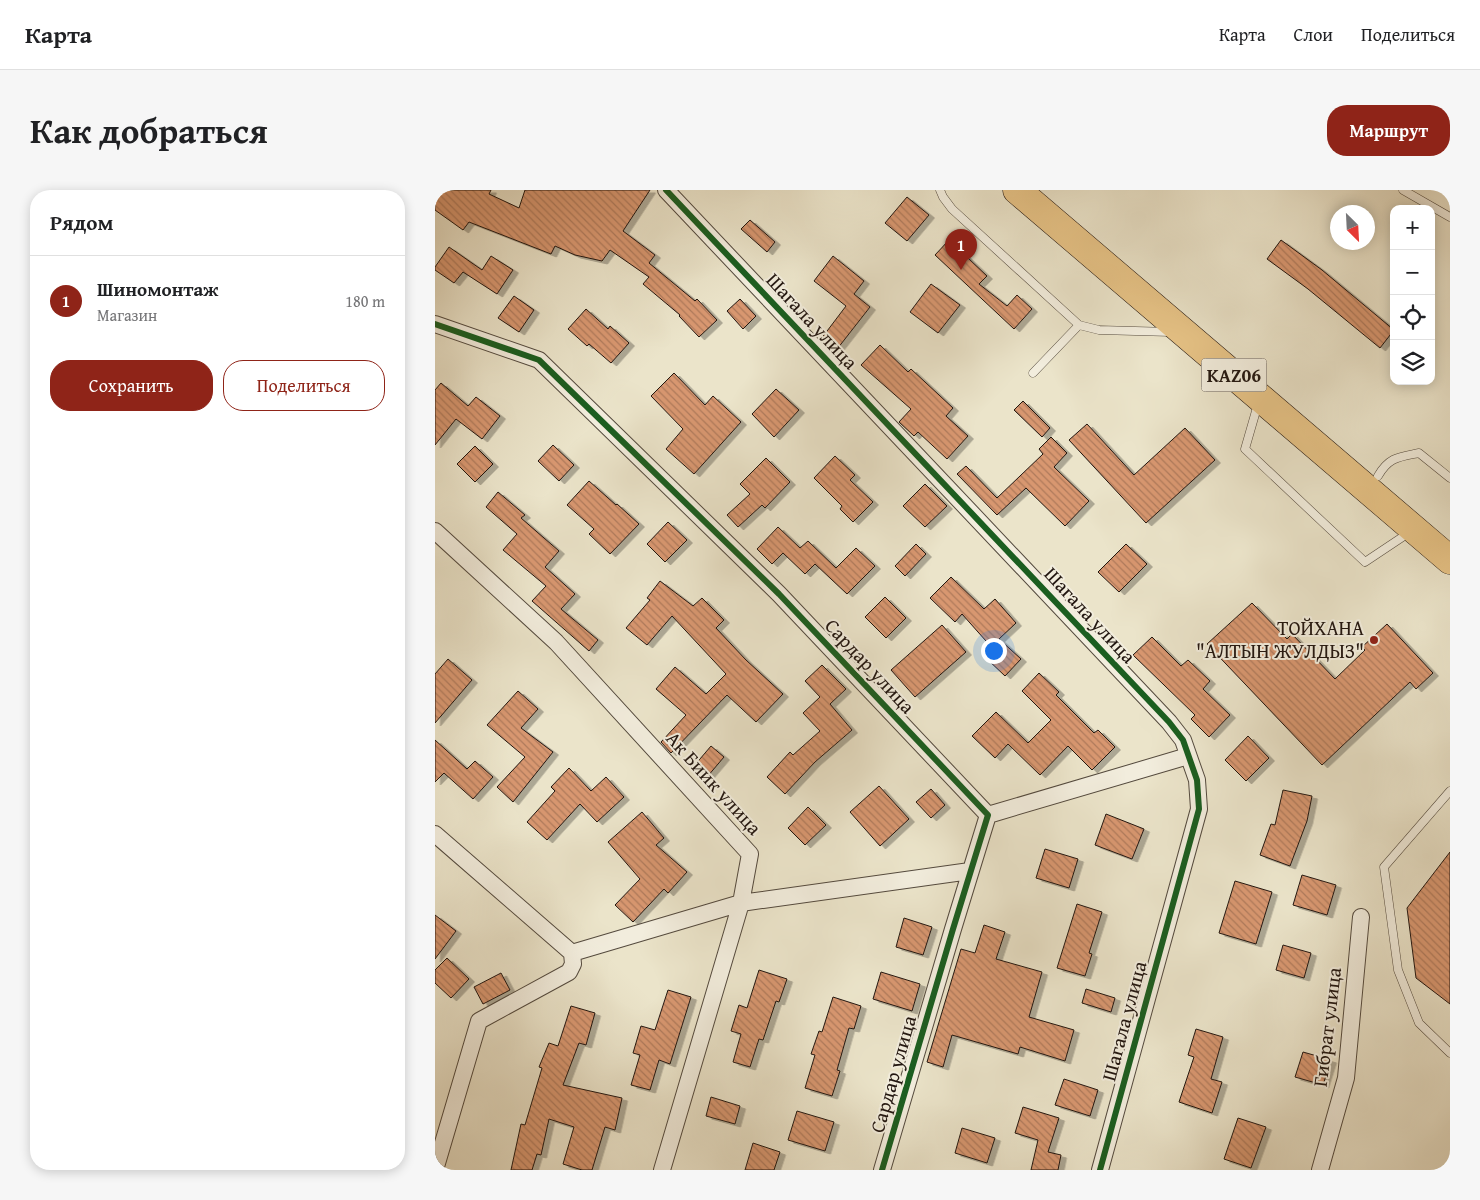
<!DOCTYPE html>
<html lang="ru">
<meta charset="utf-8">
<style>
:root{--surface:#fff;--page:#f6f6f6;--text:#202124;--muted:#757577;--line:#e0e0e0;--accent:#8f2418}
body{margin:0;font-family:"Gentium Book Plus",serif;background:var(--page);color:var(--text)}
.controls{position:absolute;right:15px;top:15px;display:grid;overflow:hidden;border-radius:10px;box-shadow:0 2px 12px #0003}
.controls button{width:45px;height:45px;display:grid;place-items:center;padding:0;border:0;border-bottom:1px solid var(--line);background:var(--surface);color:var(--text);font:25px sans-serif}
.compass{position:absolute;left:895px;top:15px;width:45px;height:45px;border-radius:50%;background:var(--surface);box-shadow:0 2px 12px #0003;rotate:156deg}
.you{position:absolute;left:558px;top:460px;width:18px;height:18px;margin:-12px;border:4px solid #fff;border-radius:50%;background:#1a73e8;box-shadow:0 0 0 8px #1a73e833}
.badge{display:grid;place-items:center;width:32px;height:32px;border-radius:50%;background:var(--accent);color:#fff;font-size:16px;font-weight:700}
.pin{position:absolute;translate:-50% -41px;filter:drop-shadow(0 1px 2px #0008)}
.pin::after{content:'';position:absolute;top:26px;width:18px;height:15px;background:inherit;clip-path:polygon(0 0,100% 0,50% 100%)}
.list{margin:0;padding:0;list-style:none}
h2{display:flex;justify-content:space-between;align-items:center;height:65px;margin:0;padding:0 20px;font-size:21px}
h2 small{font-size:16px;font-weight:400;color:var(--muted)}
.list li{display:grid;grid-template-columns:32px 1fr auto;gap:15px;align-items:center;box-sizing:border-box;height:90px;padding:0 20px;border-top:1px solid var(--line)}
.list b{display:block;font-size:19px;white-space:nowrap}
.list p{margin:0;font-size:16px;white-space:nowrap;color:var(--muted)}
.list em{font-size:16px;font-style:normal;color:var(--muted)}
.actions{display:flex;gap:10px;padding:15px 20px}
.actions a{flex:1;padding:11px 0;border:1px solid var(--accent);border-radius:20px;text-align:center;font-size:18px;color:var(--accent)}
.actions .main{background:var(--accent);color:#fff}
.icon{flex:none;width:28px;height:28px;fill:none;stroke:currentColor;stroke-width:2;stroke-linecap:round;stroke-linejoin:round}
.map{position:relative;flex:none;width:1015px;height:980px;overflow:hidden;border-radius:20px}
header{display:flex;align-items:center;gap:30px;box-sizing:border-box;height:70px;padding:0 25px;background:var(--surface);border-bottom:1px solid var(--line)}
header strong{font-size:24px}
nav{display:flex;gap:28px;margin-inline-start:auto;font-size:18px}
.intro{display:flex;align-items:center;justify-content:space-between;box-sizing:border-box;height:120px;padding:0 30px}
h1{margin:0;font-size:35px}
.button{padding:12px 22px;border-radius:20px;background:var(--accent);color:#fff;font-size:18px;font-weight:700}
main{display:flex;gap:30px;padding:0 30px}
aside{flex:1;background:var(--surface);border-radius:20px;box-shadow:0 2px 12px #0003}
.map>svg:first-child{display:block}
.building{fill:url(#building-back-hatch);stroke:#221610;filter:url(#shadow)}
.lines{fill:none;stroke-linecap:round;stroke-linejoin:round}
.lane-casing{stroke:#544a3e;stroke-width:9}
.street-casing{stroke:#544a3e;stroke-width:18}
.highway-casing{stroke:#221610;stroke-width:29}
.lane{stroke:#f2eddd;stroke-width:8}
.street{stroke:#f2eddd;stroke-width:16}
.highway{stroke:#e6c285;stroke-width:28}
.cycleway-casing{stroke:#f2eddd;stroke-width:9}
.cycleway{stroke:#1b5e20;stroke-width:6}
.poi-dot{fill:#8f2418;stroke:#f2eddd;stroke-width:2}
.labels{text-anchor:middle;stroke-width:4;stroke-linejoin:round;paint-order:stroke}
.shield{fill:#f2eddd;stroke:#60564e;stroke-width:1}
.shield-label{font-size:19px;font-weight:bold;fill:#221610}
.street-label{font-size:20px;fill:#221610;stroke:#f2eddd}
.poi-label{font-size:20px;fill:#221610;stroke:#f2eddd;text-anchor:end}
</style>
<header>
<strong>Карта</strong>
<nav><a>Карта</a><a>Слои</a><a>Поделиться</a></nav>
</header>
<div class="intro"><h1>Как добраться</h1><a class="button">Маршрут</a></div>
<main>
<aside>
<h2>Рядом<small></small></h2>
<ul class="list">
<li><span class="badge">1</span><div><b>Шиномонтаж</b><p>Магазин</p></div><em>180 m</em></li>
</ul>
<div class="actions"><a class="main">Сохранить</a><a>Поделиться</a></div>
</aside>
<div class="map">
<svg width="1015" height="980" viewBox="0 0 1015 980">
<defs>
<pattern id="building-back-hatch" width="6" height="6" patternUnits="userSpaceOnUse" patternTransform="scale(1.25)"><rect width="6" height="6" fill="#d89770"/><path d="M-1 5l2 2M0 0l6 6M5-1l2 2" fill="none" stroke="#af7a5b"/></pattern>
<filter id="shadow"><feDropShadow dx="5.5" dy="3" stdDeviation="0" flood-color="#0004"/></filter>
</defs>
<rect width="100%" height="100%" fill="#ebe4ca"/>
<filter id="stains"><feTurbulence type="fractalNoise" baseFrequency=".004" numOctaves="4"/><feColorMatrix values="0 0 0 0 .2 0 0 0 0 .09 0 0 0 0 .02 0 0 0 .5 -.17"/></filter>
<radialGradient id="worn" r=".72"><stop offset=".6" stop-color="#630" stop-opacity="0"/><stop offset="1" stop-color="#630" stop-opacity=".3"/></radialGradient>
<path class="building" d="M 0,0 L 56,0 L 54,4 L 84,18 L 90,0 L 215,0 L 188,41 L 220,65 L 214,73 L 260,111 L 262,109 L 282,130 L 264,147 L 244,126 L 245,125 L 208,94 L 214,87 L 175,60 L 167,71 L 140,65 L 120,56 L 116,64 L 34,32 L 28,40 L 0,20 Z
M 472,7 L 494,25 L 472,51 L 450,33 Z
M 315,30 L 340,52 L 332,62 L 306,39 Z
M 514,50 L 552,86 L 544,94 L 572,116 L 582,105 L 597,119 L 579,139 L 500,65 Z
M 846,50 L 887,80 L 959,140 L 945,158 L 873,99 L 832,69 Z
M 14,57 L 47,80 L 56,66 L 78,80 L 62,104 L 28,82 L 19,93 L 0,80 L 0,77 Z
M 398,66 L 429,91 L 419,104 L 435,117 L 399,163 L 386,149 L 411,116 L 379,91 Z
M 496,94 L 525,115 L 503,143 L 475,122 Z
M 79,106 L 99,120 L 84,142 L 63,128 Z
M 305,109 L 321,126 L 308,139 L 292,121 Z
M 151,119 L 173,139 L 175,136 L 194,153 L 176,173 L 154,154 L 152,156 L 133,139 Z
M 445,155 L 473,182 L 476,179 L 518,218 L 511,226 L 533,246 L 512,269 L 483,242 L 479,246 L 464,232 L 476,219 L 426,175 Z
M 239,183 L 270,215 L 278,206 L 306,232 L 259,284 L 231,259 L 248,239 L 216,206 Z
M 6,193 L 33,216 L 41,207 L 65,226 L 47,249 L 21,229 L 0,255 L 0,200 Z
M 341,199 L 364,220 L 339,247 L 317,224 Z
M 588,211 L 615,238 L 607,247 L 579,220 Z
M 652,234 L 699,285 L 750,238 L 780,270 L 711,333 L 634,250 Z
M 616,247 L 632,263 L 619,277 L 654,311 L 630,336 L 591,298 L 562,325 L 522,284 L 531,276 L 562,308 L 608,264 L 604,259 Z
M 118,255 L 139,275 L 124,291 L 103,271 Z
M 40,256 L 58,274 L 40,292 L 22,274 Z
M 400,266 L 420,285 L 415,290 L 438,312 L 418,332 L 405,319 L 407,316 L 379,288 Z
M 331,268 L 355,292 L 330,318 L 327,315 L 303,337 L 292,325 L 315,304 L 305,294 Z
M 154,291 L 181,315 L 182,314 L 204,334 L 175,364 L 154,344 L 159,339 L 132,315 Z
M 490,294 L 512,316 L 490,337 L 468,316 Z
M 63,302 L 90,325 L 86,328 L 124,361 L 110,377 L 140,404 L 126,419 L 163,450 L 154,461 L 97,411 L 111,396 L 68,360 L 82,344 L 51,317 Z
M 233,332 L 252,350 L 230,372 L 212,354 Z
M 343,337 L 365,358 L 373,351 L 401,378 L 421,358 L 440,376 L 412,404 L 380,374 L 370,384 L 348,363 L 337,374 L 322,359 Z
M 481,354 L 491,364 L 470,386 L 460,376 Z
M 691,354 L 712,374 L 684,402 L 663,382 Z
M 516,387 L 549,419 L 560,409 L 581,433 L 564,449 L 586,469 L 570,486 L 552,469 L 559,460 L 527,424 L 520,432 L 495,408 Z
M 225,391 L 258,416 L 267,408 L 289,430 L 281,438 L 311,470 L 348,504 L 321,532 L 292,505 L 236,563 L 226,552 L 251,525 L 221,499 L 240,477 L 271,504 L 291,484 L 237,426 L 212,455 L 191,438 L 215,410 L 212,408 Z
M 450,407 L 471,428 L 451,448 L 430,427 Z
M 817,413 L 852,449 L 857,444 L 900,489 L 930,460 L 927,457 L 952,434 L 998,483 L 981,499 L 975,492 L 887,575 L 772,454 Z
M 507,435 L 531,462 L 480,507 L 456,480 Z
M 717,447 L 746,476 L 753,470 L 775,491 L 768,499 L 795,525 L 774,547 L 756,529 L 760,525 L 698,465 Z
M 13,469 L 37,490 L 0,533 L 0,484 Z
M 387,475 L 411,499 L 395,514 L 417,540 L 380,572 L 350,604 L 332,587 L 355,562 L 358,565 L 385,541 L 368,523 L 385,507 L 370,491 Z
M 604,483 L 624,502 L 621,505 L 659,543 L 663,540 L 680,557 L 657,580 L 633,556 L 605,585 L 573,554 L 560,568 L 537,546 L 561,522 L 593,553 L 616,530 L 587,501 Z
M 83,501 L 103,519 L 86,538 L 118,562 L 78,612 L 62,597 L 90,567 L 52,535 Z
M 813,546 L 834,568 L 811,591 L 790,570 Z
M 0,550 L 32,579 L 40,571 L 58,587 L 38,609 L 9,583 L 0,592 Z
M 276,556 L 289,567 L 272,587 L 259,576 Z
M 134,578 L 156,601 L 171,587 L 189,607 L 162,632 L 145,614 L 112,650 L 92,632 L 120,601 L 116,597 Z
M 444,596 L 474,629 L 445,656 L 415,622 Z
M 496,599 L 510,615 L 496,628 L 481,612 Z
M 848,600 L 877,606 L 872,631 L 855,676 L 825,665 L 836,634 L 840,635 Z
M 373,617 L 391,635 L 370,655 L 353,638 Z
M 207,622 L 229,648 L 221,655 L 252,682 L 233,703 L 229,699 L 198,732 L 180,715 L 205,689 L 173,652 Z
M 671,624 L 709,639 L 697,669 L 660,655 Z
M 610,659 L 643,669 L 634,698 L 601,688 Z
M 1015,662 L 1015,814 L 981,788 L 972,718 Z
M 867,685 L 901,695 L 892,725 L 858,715 Z
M 800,691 L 837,702 L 821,754 L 784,743 Z
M 642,714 L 667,722 L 654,763 L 657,764 L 650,786 L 622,778 Z
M 0,725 L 21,741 L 0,769 Z
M 469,728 L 497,737 L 488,765 L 461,757 Z
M 549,735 L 570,742 L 561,769 L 607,782 L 594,827 L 639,840 L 630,871 L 585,857 L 583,864 L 517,845 L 508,877 L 492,872 L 526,759 L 540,763 Z
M 848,755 L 876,763 L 869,788 L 841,780 Z
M 12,768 L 34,789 L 16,808 L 0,793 L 0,780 Z
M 324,780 L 352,789 L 344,812 L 341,811 L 328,850 L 324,849 L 315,877 L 298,872 L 306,844 L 296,841 L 304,815 L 312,818 Z
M 446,782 L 485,794 L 477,821 L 438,809 Z
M 66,783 L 75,800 L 48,814 L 39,797 Z
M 651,799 L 680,808 L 676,822 L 647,813 Z
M 233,800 L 256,807 L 235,874 L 224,870 L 215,900 L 196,895 L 205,865 L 198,863 L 206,836 L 220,840 Z
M 398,807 L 426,816 L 419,839 L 414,838 L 402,880 L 405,881 L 397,906 L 370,898 L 380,865 L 376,864 L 384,841 L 387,842 Z
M 136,816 L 160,823 L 151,855 L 144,853 L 128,895 L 187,908 L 180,940 L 170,937 L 157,980 L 147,980 L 128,974 L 139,937 L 114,929 L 106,965 L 102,964 L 97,980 L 76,980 L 86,934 L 90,935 L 107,878 L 104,877 L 114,853 L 123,856 Z
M 761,839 L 788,847 L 776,889 L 787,892 L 777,923 L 744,912 L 759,867 L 753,865 Z
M 868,862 L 896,870 L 888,895 L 860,887 Z
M 629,889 L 663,900 L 655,926 L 620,915 Z
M 276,907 L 305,916 L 300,934 L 271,926 Z
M 588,917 L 624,928 L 613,962 L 626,965 L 623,980 L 596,980 L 603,950 L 580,943 Z
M 362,921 L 399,932 L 390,961 L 353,950 Z
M 803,928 L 831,937 L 816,978 L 789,969 Z
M 527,938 L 560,948 L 552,973 L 520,963 Z
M 318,953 L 345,962 L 339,980 L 310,980 Z"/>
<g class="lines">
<defs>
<path id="lane" d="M 505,0 L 508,7 L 517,19 L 644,135 L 664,140 L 736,142
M 968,0 L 1015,27
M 598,183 L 644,135
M 823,214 L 810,259 L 930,372 L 975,342
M 943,286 C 954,267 964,267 984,263 L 1015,288
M 1015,601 L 949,677 L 963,780 L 984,833 L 1015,863"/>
<path id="street" d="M 231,0 L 734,532 L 748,550 L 762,590 L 764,619 L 665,980
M 0,134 L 104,170 L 344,404 L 553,625 L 518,739 L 447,980
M 0,341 L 121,452 L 315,664 L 306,713 L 227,980
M 553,625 L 753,566
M 0,644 L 137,763
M 0,980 L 44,831 L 134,782 L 138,774 L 137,763 L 306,713 L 535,681
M 885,980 L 911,888 L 926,727"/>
<path id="highway" d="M 582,0 L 1015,370"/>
</defs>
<use href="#lane" class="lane-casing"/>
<use href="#street" class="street-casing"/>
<use href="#highway" class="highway-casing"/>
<use href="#lane" class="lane"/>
<use href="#street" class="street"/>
<use href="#highway" class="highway"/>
<defs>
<path id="cycleway" d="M 231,0 L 734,532 L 748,550 L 762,590 L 764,619 L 665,980
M 0,134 L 104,170 L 344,404 L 553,625 L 518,739 L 447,980"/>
</defs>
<use href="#cycleway" class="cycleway-casing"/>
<use href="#cycleway" class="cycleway"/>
</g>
<circle class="poi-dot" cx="939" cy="450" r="5"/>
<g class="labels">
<rect class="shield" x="766.5" y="168.5" width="65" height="33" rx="4"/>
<g class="shield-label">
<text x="799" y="192">KАZ06</text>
</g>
<g class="street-label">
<text transform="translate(377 131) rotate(47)" y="7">Шагала улица</text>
<text transform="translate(655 425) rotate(47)" y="7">Шагала улица</text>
<text transform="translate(435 476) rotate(47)" y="7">Сардар улица</text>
<text transform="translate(279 593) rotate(48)" y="7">Ак Биик улица</text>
<text transform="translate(689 831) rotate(-75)" y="7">Шагала улица</text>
<text transform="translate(892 837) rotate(-83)" y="7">Гибрат улица</text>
<text transform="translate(458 884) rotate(-74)" y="7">Сардар улица</text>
</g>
<g class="poi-label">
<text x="929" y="445">ТОЙХАНА<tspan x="929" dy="23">"АЛТЫН ЖУЛДЫЗ"</tspan></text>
</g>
</g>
<rect width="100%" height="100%" filter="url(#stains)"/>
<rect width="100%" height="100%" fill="url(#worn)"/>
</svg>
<div class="controls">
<button>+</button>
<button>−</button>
<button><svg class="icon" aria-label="locate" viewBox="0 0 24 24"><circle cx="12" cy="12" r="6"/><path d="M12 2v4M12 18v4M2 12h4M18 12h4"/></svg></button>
<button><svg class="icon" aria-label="layers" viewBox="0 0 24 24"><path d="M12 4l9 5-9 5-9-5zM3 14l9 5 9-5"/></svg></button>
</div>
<svg class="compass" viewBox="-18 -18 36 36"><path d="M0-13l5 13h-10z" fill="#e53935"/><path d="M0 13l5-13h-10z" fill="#757577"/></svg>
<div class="you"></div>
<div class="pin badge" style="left:526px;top:80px">1</div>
</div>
</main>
